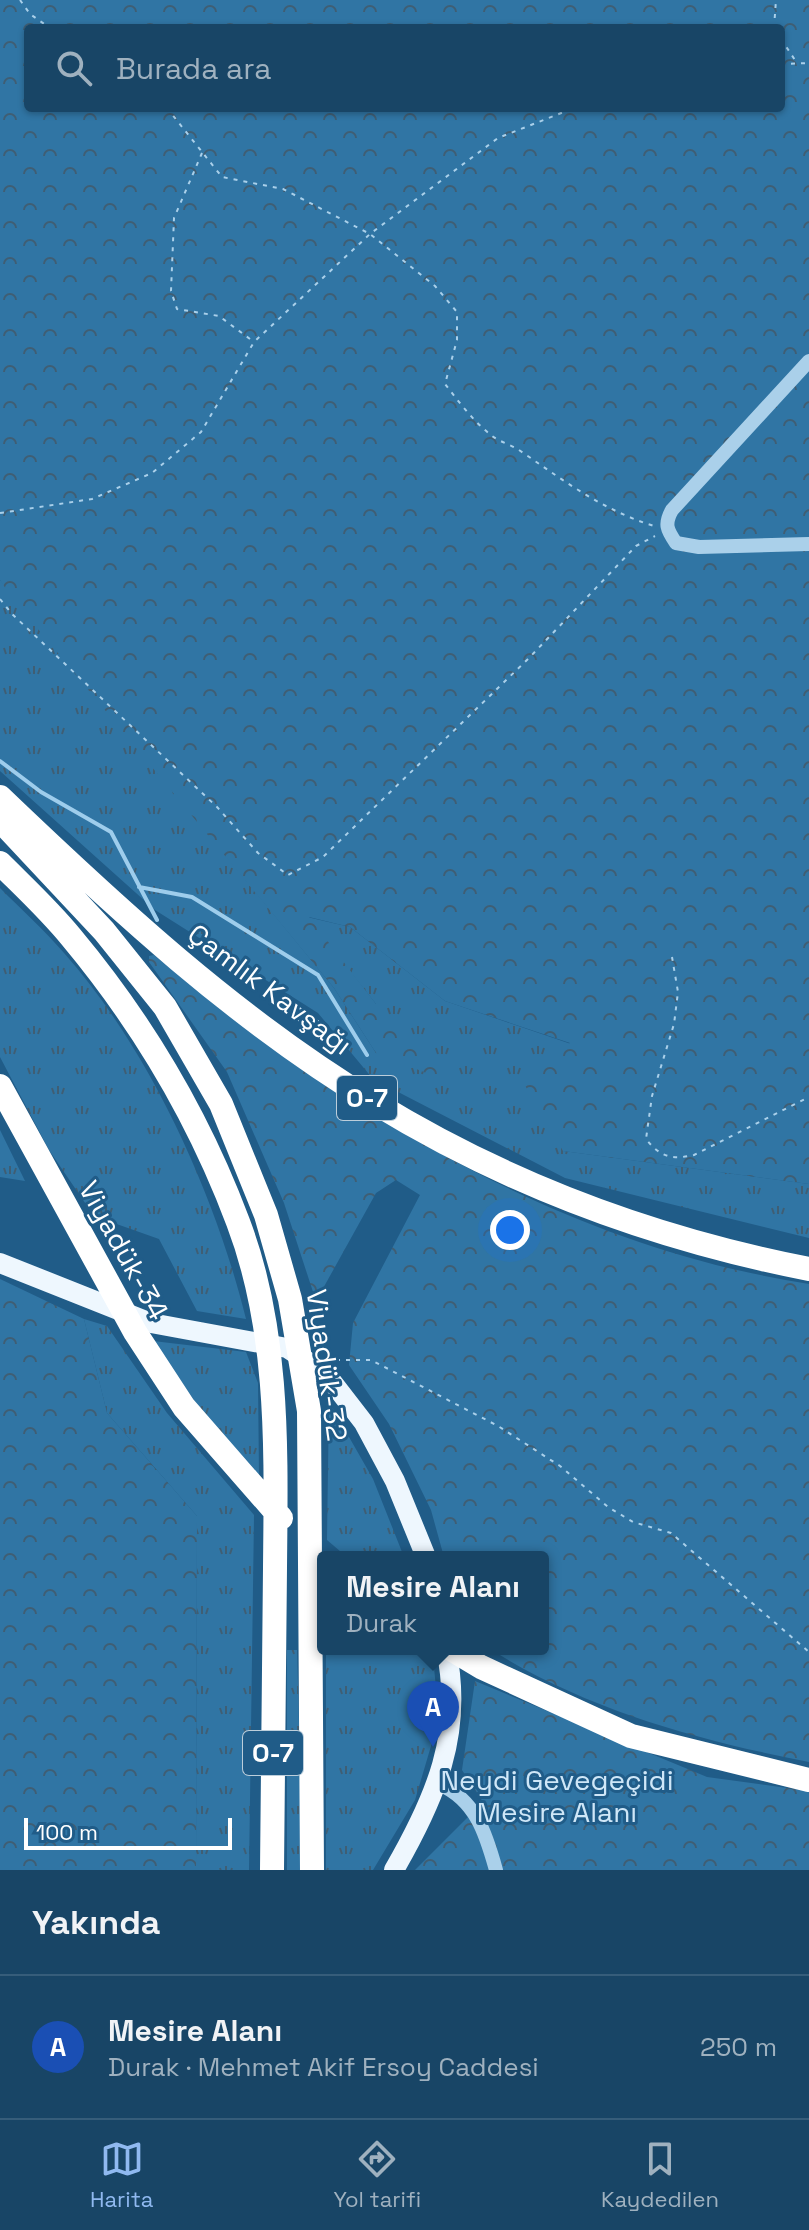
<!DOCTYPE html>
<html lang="tr">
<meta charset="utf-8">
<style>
:root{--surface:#184566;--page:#254f6f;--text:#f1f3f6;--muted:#9fb1bf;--line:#365d7a;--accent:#90b9f0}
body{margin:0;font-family:"Space Grotesk",sans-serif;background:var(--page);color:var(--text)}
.scale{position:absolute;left:24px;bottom:20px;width:208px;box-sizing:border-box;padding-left:8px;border:4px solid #fff;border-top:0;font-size:22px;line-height:28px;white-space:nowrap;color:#fff;-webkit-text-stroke:6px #205c88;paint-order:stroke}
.you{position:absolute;left:510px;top:1230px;width:28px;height:28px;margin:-20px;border:6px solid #fff;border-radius:50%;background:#1a73e8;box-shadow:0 0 0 12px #1a73e833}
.badge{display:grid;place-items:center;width:52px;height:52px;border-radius:50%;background:var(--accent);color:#fff;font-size:26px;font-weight:700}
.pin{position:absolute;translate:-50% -66px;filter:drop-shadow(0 2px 4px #0008)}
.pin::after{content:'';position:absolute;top:42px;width:28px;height:24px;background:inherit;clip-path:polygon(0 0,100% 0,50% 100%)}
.popup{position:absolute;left:317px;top:1551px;width:232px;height:104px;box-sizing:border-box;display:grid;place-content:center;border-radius:8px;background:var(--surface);filter:drop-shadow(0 2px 6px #0005);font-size:26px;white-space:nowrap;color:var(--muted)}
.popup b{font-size:30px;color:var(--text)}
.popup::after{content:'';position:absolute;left:50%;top:100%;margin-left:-16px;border:16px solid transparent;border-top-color:var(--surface)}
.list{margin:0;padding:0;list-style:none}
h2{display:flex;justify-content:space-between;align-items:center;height:104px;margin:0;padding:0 32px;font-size:34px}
h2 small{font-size:26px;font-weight:400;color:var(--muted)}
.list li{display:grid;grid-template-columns:52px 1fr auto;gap:24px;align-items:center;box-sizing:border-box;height:144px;padding:0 32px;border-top:2px solid var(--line)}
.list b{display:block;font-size:30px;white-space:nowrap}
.list p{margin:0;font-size:26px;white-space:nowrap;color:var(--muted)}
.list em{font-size:26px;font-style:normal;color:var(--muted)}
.icon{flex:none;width:44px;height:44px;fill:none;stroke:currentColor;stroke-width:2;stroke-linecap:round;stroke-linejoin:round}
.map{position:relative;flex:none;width:809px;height:1870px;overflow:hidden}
.search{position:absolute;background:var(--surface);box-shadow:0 2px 6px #0004;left:24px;right:24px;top:24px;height:88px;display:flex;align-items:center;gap:20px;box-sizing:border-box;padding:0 28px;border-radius:8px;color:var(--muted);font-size:30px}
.sheet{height:248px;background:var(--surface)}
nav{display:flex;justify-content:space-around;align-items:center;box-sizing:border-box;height:112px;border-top:2px solid var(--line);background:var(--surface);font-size:22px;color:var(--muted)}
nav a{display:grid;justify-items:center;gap:4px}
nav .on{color:var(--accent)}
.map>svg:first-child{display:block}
.grass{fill:url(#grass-tufts)}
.forest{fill:url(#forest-crowns);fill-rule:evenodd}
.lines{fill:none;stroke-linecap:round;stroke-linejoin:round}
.stream{stroke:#9ecdec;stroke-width:4}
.building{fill:url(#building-cross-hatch);stroke:#cfe7f8;stroke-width:2}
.path{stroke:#aad0ea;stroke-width:2;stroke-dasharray:4 6;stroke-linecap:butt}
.minor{stroke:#aad0ea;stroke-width:14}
.major{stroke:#eef7fe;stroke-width:20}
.highway{stroke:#fff;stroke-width:24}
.labels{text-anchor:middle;stroke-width:6;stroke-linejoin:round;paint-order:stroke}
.shield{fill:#205c88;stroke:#bccedb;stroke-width:2}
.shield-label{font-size:26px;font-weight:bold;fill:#fff}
.street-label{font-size:28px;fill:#fff;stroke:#205c88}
.park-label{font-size:28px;fill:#cfe7f8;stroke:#205c88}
</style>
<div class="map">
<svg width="809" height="1870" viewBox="0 0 809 1870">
<defs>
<pattern id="grass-tufts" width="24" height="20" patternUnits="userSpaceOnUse" patternTransform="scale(2)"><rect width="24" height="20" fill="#3075a4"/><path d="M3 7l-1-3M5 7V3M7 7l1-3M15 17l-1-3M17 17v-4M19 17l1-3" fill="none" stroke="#3f5e74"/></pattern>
<pattern id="forest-crowns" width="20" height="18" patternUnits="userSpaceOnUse" patternTransform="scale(2)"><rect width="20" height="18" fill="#3075a4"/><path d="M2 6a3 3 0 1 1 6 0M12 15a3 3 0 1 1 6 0" fill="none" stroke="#3f5e74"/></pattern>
<pattern id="building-cross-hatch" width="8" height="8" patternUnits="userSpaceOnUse" patternTransform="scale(2)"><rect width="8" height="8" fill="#4886b0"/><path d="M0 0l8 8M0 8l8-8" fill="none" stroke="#4a6f88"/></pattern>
</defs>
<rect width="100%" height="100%" fill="#205c88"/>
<path class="grass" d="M 0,580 L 334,988 L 376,1053 L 376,1004 L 307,917 L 350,927 L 445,1001 L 571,1044 L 563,1151 L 809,1184 L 809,1238 L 565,1178 L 373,1079 L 318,1013 L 155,910 L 0,771 Z
M 0,888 C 21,909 44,930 64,953 C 150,1050 215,1194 246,1319 L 197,1311 L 159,1239 L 94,1216 L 49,1150 L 0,1057 Z
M 0,1130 L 25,1181 L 0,1177 Z
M 84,1319 L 107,1326 L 167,1413 L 254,1515 L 249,1870 L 196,1870 L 197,1516 L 107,1413 Z
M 153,1341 L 246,1352 L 258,1383 L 259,1478 L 205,1416 Z
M 329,1402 L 373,1479 L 404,1557 L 347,1557 L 327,1540 Z
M 326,1649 L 420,1649 L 433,1657 L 439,1719 L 415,1800 L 373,1870 L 326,1870 Z
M 287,1650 L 297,1650 L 303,1870 L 287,1870 Z"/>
<path class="forest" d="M 0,0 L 809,0 L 809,1184 L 563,1151 L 523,1082 L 570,1043 L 445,1001 L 350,927 L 309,917 L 376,1004 L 464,1088 L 376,1053 L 334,988 L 10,595 L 0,580 ZM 28,28 L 781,28 L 781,108 L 28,108 Z
M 154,955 C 345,1112 560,1245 809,1284 L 809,1762 C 698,1740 587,1710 490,1649 L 543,1649 L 543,1557 L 444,1557 L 431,1510 L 389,1424 L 349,1365 L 353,1323 L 420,1195 L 396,1180 L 376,1193 L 316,1301 L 284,1203 L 227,1072 L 149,962 L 149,956 Z
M 0,1279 L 84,1319 L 107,1413 L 197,1516 L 196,1870 L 0,1870 Z
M 475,1681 L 707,1777 L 809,1791 L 809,1870 L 415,1870 L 483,1802 L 462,1770 Z"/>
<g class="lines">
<path class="stream" d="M 0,761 L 41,792 L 111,832 L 157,920
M 139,887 L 192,897 L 318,975 L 367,1055"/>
</g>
<path class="building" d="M 293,1003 L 306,1013 L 300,1021 L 287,1011 Z
M 311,1015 L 320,1023 L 315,1029 L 305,1022 Z"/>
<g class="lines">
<path class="path" d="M 20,0 L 30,14 L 50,28
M 774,28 L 776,0
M 781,39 L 795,60
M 781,64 L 809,63
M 123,108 L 152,108
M 167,108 L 222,177 L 283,189 L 370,234 L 435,286 L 457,312 L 457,340 L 445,384 C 459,402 473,421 491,435 C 499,442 510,444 519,450 C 563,480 602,510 654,526
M 202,153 L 174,218 L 171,291 L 177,309 L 219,316 L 254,342
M 0,513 L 92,499 L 152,473 L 201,432 L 254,342 L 370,234 L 498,138 L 574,108
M 0,599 L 12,614 L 217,807 L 258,853 L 288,875 L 323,857 L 529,658 L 636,546 L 655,536
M 672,957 L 678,992 L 674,1024 L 652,1096 L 646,1139 C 660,1157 672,1160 694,1155 L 809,1097
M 336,1360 L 371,1360 L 498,1426 L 560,1466 L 608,1507 L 633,1522 L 671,1533 L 809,1652"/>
<path class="minor" d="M 809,361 L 672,510 C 664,524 667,530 676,543 L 699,547 L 809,544
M 439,1784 C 476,1800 486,1834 496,1870"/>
<path class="major" d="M 0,1263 L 151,1323 L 287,1348 L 316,1367 L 330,1379 L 364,1423 L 395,1481 L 426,1557
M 394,1870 C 435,1799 464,1733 446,1649"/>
<path class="highway" d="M 0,797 C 116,908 237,1020 375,1103 C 509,1185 656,1239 809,1269
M 0,820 L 104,931 L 165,1007 L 221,1104 L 266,1215 L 290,1299 L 309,1411 L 312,1870
M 0,863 C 24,887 50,911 71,937 C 142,1022 199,1118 238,1222 C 280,1332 276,1453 275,1568 C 274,1669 273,1769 272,1870
M 0,1086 L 135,1332 L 184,1407 L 281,1518
M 451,1649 L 481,1667 L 631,1736 L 809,1780"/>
</g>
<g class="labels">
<g class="shield">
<rect x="337" y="1076" width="60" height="44" rx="6"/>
<rect x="243" y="1731" width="60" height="44" rx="6"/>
</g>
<g class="shield-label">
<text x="367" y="1107">O-7</text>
<text x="273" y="1762">O-7</text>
</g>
<g class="street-label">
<text transform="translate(270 989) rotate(37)" y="10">Çamlık Kavşağı</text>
<text transform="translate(124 1250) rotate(61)" y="10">Viyadük-34</text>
<text transform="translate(327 1365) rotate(82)" y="10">Viyadük-32</text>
</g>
<g class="park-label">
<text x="557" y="1790">Neydi Gevegeçidi<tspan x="557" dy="32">Mesire Alanı</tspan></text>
</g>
</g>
</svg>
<div class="scale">100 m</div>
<div class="you"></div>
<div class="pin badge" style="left:433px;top:1747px;background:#1a4fb4">A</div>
<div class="popup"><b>Mesire Alanı</b>Durak</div>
<div class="search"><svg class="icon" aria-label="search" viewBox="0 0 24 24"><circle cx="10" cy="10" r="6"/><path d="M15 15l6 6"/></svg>Burada ara</div>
</div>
<section class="sheet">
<h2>Yakında<small></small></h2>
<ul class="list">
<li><span class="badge" style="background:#1a4fb4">A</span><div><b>Mesire Alanı</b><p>Durak · Mehmet Akif Ersoy Caddesi</p></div><em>250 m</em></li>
</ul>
</section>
<nav>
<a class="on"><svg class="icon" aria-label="map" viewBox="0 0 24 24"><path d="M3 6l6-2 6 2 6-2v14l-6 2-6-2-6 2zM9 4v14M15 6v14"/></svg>Harita</a>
<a><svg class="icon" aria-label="directions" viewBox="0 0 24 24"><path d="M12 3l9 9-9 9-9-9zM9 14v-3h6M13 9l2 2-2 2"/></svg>Yol tarifi</a>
<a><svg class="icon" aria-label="saved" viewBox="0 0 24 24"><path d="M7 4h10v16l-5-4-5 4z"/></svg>Kaydedilen</a>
</nav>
